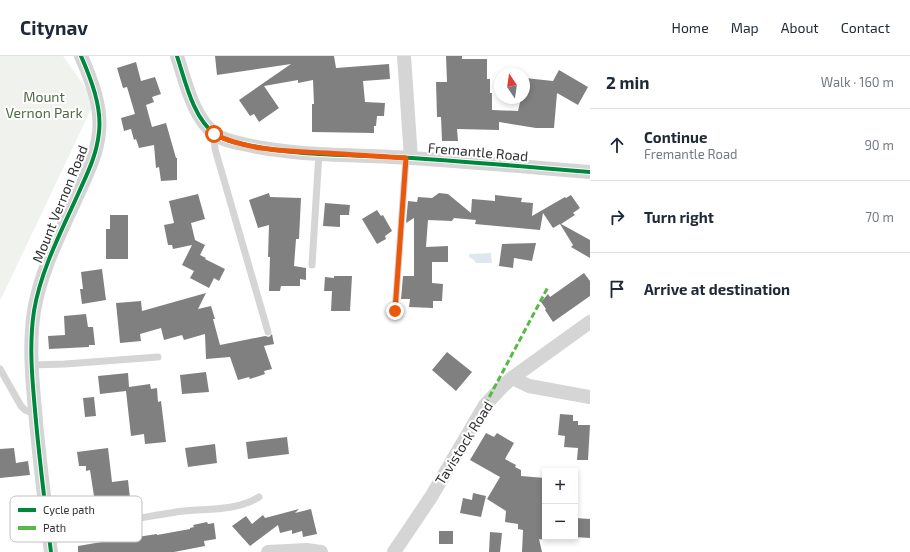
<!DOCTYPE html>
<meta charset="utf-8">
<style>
:root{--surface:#fff;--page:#f2f2f3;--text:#1f2937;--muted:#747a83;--line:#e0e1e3}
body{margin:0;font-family:"Exo 2",sans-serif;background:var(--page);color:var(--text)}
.controls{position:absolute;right:12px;bottom:12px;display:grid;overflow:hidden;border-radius:0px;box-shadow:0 2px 6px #0003}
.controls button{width:36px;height:36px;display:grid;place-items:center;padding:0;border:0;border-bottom:1px solid var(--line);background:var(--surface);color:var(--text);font:20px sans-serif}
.compass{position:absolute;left:494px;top:12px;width:36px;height:36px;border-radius:50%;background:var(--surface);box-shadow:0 2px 6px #0003;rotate:347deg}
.stop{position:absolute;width:12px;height:12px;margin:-9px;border:3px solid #ea580c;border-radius:50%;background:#fff}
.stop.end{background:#ea580c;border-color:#fff;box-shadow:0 1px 4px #0008}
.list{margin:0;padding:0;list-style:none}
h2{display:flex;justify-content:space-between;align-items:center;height:52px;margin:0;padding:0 16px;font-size:17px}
h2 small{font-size:13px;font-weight:400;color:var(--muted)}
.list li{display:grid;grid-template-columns:26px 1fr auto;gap:12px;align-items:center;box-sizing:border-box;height:72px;padding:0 16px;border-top:1px solid var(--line)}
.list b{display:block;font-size:15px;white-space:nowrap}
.list p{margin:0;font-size:13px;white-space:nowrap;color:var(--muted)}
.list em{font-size:13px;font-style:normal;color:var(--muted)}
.icon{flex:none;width:22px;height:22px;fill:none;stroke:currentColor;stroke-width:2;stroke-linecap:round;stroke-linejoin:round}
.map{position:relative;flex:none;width:590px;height:496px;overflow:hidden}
header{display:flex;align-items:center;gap:24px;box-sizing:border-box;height:56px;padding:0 20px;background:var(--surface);border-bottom:1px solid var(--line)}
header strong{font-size:19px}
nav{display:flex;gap:22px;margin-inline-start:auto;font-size:14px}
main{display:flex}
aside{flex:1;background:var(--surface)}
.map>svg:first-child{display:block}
.green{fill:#f0f3ed}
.water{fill:#dee7f0}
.building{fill:#808080}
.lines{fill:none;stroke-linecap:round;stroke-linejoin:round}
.lane{stroke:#d5d5d5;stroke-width:7}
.street{stroke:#d5d5d5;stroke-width:14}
.quiet{stroke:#58b947;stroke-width:3;stroke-dasharray:6 3;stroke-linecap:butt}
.cycleway-casing{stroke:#fff;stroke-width:6}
.cycleway{stroke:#00873e;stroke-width:4}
.route{stroke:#ea580c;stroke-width:5}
.labels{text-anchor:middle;stroke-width:4;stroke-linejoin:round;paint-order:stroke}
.park-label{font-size:14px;fill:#506943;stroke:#fff}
.street-label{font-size:14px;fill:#313131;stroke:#fff}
.key{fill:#fff;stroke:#c1c1c1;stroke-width:1}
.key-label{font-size:11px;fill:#313131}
</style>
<header>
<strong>Citynav</strong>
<nav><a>Home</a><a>Map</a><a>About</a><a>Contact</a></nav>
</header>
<main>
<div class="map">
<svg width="590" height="496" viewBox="0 0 590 496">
<rect width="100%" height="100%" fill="#fff"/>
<path class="green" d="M 0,0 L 63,0 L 95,45 L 0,245 Z"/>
<path class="water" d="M 491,197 L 492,207 L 476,207 L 474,204 L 469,201 L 469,198 Z"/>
<path class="building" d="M 215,0 L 334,0 L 336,12 L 389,8 L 390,23 L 363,25 L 365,46 L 385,47 L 384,60 L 377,60 L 376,70 L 374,70 L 374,77 L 312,76 L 312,48 L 314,48 L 313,24 L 298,27 L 298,24 L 264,30 L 279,52 L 259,66 L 254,58 L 250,60 L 239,44 L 291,8 L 217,19 Z
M 446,0 L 462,0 L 462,3 L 487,3 L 487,23 L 490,23 L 490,37 L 492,37 L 492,54 L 518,55 L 521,42 L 524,42 L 525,22 L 553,25 L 559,14 L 588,31 L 578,49 L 557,37 L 554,72 L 536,72 L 499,66 L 499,74 L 457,73 L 458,85 L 442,85 L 441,61 L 437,61 L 436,26 L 447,26 Z
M 136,6 L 141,25 L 155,21 L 161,38 L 152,41 L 154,46 L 146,49 L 152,71 L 166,67 L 176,102 L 177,102 L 177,124 L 161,125 L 159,111 L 156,112 L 154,89 L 139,92 L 136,83 L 134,84 L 131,73 L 124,75 L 121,62 L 135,58 L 127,31 L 123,32 L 117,12 Z
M 269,137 L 270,141 L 301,142 L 299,183 L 296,183 L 294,210 L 306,212 L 306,224 L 300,223 L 300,230 L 281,230 L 280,235 L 269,235 L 270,201 L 268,201 L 269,169 L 258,172 L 249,144 Z
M 439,137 L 448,138 L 471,157 L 472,143 L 495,145 L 495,139 L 522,142 L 521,146 L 533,147 L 532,160 L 565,141 L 566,142 L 571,139 L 580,152 L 573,157 L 575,159 L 561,168 L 590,184 L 590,202 L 571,191 L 573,189 L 560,168 L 553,172 L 543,157 L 540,174 L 475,168 L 476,164 L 454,162 L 452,165 L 428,164 L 426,191 L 448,190 L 448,206 L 432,206 L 432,227 L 443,228 L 442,245 L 433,245 L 433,252 L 409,251 L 410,243 L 401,243 L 403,220 L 414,220 L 414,162 L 406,167 L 408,145 L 417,146 L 418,141 L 432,142 Z
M 198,138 L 205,163 L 191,167 L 195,184 L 205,189 L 200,199 L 206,202 L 205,203 L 225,213 L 219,225 L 214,222 L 209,232 L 190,222 L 194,215 L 182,209 L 192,189 L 173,193 L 172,189 L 168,189 L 164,169 L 174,167 L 169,145 Z
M 325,147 L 350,149 L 349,159 L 340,159 L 340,171 L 323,170 Z
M 377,154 L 381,160 L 383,159 L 392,175 L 385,180 L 386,183 L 377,188 L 362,163 Z
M 110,159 L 128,159 L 128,203 L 106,203 L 106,173 L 110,173 Z
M 536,187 L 532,205 L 514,202 L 513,212 L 499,210 L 502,188 Z
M 102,213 L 106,244 L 82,248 L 80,233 L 83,233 L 81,216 Z
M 584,217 L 590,225 L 590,240 L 553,266 L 545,254 L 546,253 L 541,246 L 548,238 L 550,241 Z
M 334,220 L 352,220 L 350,255 L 331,255 L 332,235 L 324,235 L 325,221 L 334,222 Z
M 206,237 L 198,253 L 211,250 L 215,263 L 213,263 L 220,289 L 265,280 L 269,281 L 272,278 L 274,288 L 264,290 L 272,313 L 264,315 L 265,318 L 250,323 L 249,321 L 238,324 L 230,301 L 206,303 L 205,278 L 184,284 L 182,279 L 164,284 L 161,272 L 140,278 L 141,285 L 120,287 L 116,247 L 141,245 L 142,255 Z
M 86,258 L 88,271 L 93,271 L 95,289 L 89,289 L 89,291 L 49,293 L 48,280 L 65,279 L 64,260 Z
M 447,296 L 472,316 L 456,335 L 432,314 Z
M 206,316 L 209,336 L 182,338 L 180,319 Z
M 128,317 L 129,331 L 150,328 L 151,333 L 157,332 L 158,346 L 161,345 L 166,386 L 145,388 L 144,378 L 131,380 L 126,335 L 100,338 L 98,320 Z
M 94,341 L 96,360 L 85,361 L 83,342 Z
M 560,358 L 573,359 L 573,365 L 578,365 L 578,369 L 590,369 L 588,404 L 577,404 L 578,392 L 564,391 L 565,380 L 558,379 Z
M 486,377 L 494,381 L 497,377 L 514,387 L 505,403 L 516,409 L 515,411 L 521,414 L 521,420 L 545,422 L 545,484 L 539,483 L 542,496 L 522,496 L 523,474 L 518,473 L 518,468 L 505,466 L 506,455 L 487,443 L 500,421 L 470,404 Z
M 287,381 L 289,398 L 248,403 L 246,386 Z
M 215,388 L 217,407 L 188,411 L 185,392 Z
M 14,392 L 16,407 L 28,405 L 30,419 L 0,422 L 0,393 Z
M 108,392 L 112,426 L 128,424 L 130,442 L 95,447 L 90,414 L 86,415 L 86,410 L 79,410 L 77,396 Z
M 473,437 L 486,440 L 481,461 L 460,457 L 463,442 L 472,444 Z
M 299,453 L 295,457 L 311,453 L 317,478 L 303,481 L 302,475 L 292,478 L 292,474 L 280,477 L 278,469 L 250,490 L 232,470 L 246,460 L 252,468 L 263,459 L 265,462 Z
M 575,462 L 590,463 L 590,482 L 575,481 Z
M 207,466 L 208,468 L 214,467 L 216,483 L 204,485 L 205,490 L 174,496 L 78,496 L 78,490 L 137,480 L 137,481 L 157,478 L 157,479 L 190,473 L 190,472 L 194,471 L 193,469 Z
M 439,475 L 453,475 L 453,488 L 439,488 Z
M 490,476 L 502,477 L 500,496 L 489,496 Z"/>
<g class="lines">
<path class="lane" d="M 214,78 L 215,93 L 268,276
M 312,209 L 319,97
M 395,255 L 406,102
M 31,309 L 65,308 L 158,301
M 0,313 L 21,350 L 25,354 L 35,358
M 49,475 C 91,471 133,463 176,456 C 204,452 235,456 259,441"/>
<path class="street" d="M 177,0 C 185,24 193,62 215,78 C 223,84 233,86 243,88 C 298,101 356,98 412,102 C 471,106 531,111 590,116
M 404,0 L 411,102
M 512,322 L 529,330 L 590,341
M 51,496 C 45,449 39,402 35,354 C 32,321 29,288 34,255 C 41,213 62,174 79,136 C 88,116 97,98 99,76 C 102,51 91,23 81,0
M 268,496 L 306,494 L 321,496
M 394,496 L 431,441 L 485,349 L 504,329 L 512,322 L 590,266"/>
<path class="quiet" d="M 485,349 L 548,231"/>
<defs>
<path id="cycleway" d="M 177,0 C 185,24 193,62 215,78 C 223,84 233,86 243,88 C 298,101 356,98 412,102 C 471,106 531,111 590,116
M 51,496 C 45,449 39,402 35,354 C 32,321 29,288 34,255 C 41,213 62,174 79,136 C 88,116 97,98 99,76 C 102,51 91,23 81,0"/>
</defs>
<use href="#cycleway" class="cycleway-casing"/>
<use href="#cycleway" class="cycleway"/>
</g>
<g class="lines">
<path class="route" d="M 214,78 C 248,95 289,95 326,97 C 353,99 380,100 406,102 L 395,255"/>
</g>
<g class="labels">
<g class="park-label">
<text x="44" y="46">Mount<tspan x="44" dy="16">Vernon Park</tspan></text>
</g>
<g class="street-label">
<text transform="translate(478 96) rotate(5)" y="5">Fremantle Road</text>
<text transform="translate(60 148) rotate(-68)" y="5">Mount Vernon Road</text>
<text transform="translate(464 387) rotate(-58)" y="5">Tavistock Road</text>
</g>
</g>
<rect x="10" y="440" width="132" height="46" rx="6" class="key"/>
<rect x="18" y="452" width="18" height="4" fill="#00873e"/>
<rect x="18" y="470" width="18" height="4" fill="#58b947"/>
<g class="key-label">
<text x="43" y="458">Cycle path</text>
<text x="43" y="476">Path</text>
</g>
</svg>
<div class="controls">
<button>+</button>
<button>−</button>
</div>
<svg class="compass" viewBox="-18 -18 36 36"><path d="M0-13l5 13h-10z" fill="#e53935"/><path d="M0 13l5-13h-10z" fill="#747a83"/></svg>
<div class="stop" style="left:214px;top:78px"></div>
<div class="stop end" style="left:395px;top:255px"></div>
</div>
<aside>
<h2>2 min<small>Walk · 160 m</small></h2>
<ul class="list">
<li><svg class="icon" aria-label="ahead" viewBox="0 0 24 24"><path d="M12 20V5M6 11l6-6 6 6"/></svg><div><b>Continue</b><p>Fremantle Road</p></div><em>90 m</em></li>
<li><svg class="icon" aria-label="right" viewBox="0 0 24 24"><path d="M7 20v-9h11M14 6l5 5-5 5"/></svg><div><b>Turn right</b></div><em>70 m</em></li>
<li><svg class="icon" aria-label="arrive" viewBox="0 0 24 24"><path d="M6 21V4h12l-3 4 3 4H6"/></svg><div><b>Arrive at destination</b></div></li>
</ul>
</aside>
</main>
